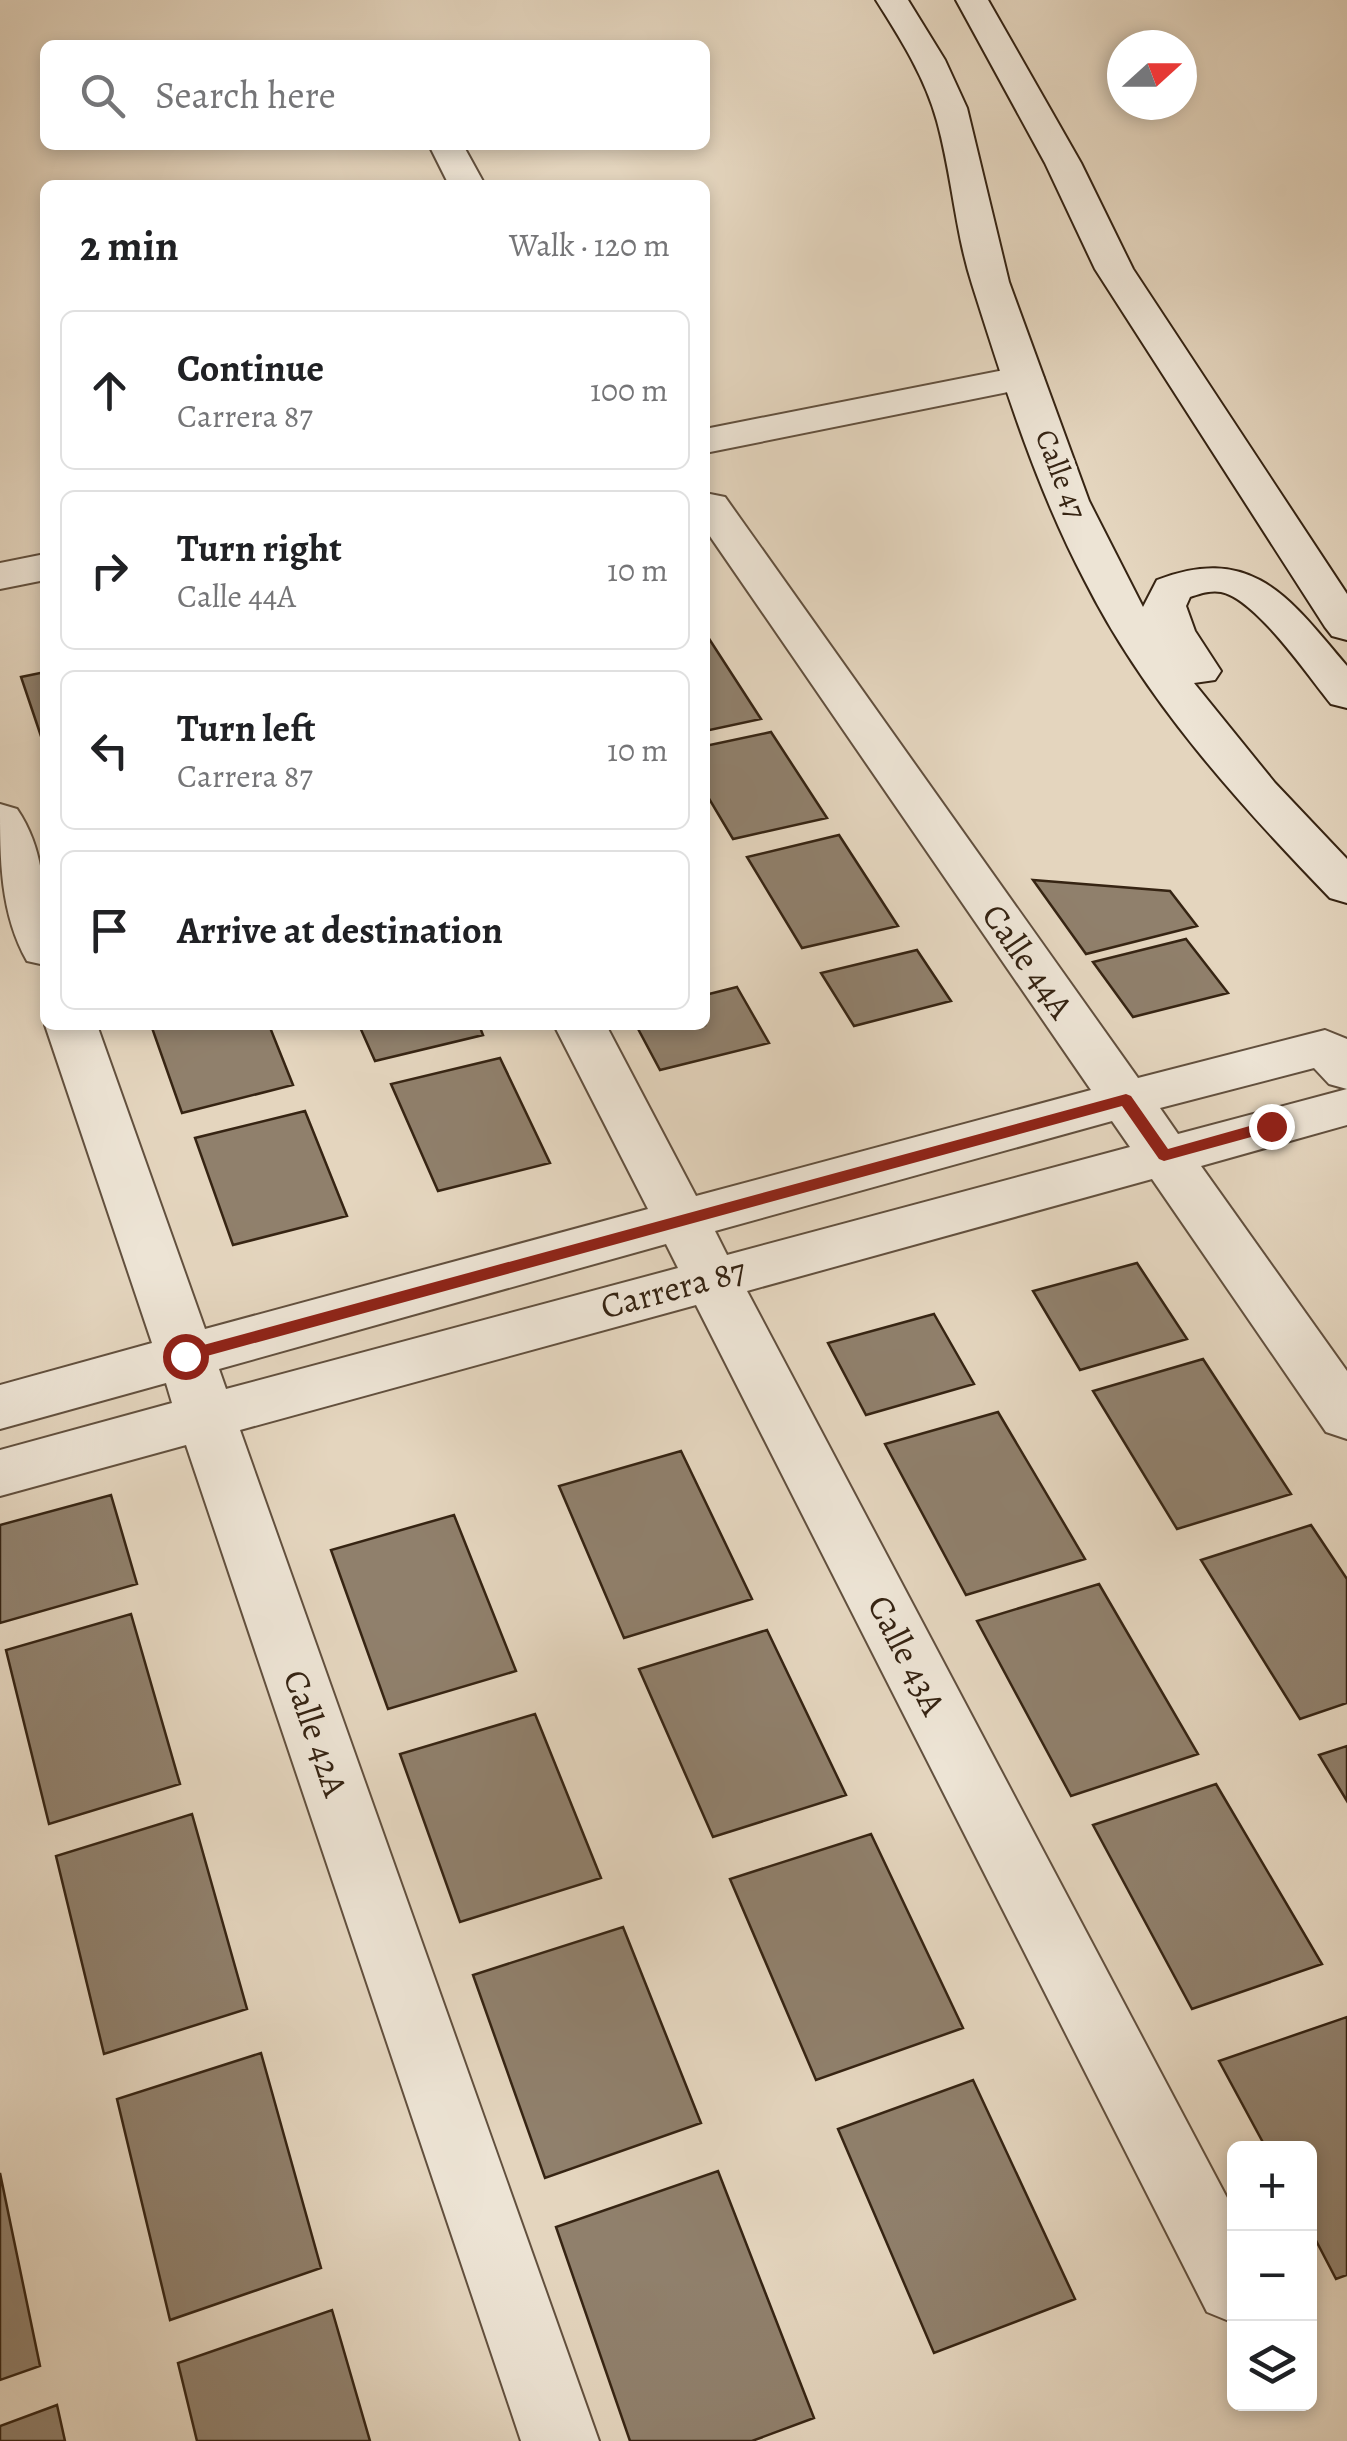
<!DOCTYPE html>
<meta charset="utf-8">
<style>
:root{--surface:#fff;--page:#f2f2f2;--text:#202124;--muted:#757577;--line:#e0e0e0}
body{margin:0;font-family:Alegreya,serif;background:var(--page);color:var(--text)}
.controls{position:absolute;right:30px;bottom:30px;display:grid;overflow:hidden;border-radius:15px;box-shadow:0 5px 15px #0003}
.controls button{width:90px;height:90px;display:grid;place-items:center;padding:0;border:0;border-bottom:2px solid var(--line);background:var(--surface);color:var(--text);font:50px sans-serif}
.compass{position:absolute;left:1107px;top:30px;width:90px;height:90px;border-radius:50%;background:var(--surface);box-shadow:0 5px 15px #0003;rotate:69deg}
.stop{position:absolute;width:30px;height:30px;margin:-22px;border:8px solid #8f2418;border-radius:50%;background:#fff}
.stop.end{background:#8f2418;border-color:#fff;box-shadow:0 2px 10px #0008}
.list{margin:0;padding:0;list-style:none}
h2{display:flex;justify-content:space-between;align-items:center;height:130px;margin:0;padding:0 40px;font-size:42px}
h2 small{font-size:32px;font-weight:400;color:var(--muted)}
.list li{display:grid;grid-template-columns:65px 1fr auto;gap:30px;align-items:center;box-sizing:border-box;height:160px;margin:0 20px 20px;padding:0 20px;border:2px solid var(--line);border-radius:15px}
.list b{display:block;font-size:38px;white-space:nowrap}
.list p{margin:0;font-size:32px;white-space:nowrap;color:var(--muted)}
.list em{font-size:32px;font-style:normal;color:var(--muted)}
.icon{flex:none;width:55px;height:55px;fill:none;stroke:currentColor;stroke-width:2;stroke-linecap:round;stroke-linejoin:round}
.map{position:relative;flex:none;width:1347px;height:2441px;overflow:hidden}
.search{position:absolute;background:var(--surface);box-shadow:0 5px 15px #0003;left:40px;top:40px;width:670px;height:110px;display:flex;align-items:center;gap:25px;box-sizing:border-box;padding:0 35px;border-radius:15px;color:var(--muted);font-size:38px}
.panel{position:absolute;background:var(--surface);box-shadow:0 5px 15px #0003;left:40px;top:180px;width:670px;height:850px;border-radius:15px}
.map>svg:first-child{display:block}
.building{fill:#90806c;stroke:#362413;stroke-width:2.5}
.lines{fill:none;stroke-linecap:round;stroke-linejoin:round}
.minor-casing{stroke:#62503e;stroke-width:4}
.secondary-casing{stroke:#362413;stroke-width:4}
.minor{fill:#ede4d5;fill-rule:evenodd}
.secondary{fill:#ede4d5;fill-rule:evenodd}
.route{fill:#8f2418}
.labels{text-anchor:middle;stroke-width:10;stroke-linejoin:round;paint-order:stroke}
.far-street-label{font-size:30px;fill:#362413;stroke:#ede4d5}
.street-label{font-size:35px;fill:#362413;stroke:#ede4d5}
</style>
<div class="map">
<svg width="1347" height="2441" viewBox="0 0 1347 2441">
<rect width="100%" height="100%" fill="#e4d5be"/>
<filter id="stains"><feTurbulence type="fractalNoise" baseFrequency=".002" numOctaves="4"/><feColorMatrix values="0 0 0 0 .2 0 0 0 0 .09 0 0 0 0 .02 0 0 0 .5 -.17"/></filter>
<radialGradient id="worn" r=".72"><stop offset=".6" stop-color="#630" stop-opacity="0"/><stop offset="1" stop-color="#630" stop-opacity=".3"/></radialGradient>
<path class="building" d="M 705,634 L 706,634 L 761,719 L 705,731 Z
M 45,672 L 45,748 L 21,677 Z
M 771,732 L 827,818 L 733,839 L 705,792 L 705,746 Z
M 839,835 L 898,926 L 802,948 L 747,857 Z
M 1033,880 L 1170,891 L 1197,926 L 1086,954 Z
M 1186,939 L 1228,993 L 1133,1017 L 1093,962 Z
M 917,950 L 951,1001 L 854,1026 L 821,973 Z
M 737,987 L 769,1043 L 660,1070 L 636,1025 L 705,1025 L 705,995 Z
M 151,1025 L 269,1025 L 293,1085 L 182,1113 Z
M 359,1025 L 479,1025 L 483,1035 L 375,1061 Z
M 500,1058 L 550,1163 L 438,1191 L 391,1084 Z
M 305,1111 L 347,1216 L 233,1245 L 195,1138 Z
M 1137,1263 L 1187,1339 L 1080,1370 L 1033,1291 Z
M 934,1314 L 974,1384 L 866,1415 L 828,1343 Z
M 1203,1359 L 1291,1494 L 1177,1529 L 1093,1391 Z
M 998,1412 L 1085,1559 L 966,1595 L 885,1444 Z
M 681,1451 L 752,1599 L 624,1638 L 559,1486 Z
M 111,1495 L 137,1584 L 0,1623 L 0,1525 Z
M 454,1515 L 516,1671 L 388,1709 L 331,1550 Z
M 1311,1525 L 1347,1579 L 1347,1703 L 1300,1719 L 1201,1560 Z
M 1099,1584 L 1198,1754 L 1071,1796 L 977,1621 Z
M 131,1614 L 180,1784 L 49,1824 L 6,1650 Z
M 767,1630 L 846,1795 L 713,1837 L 639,1669 Z
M 535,1714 L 601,1878 L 460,1922 L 400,1754 Z
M 1347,1746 L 1347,1801 L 1319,1755 Z
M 1216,1784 L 1322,1964 L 1192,2009 L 1093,1825 Z
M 192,1814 L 247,2009 L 104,2054 L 56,1856 Z
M 871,1834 L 963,2028 L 816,2080 L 730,1879 Z
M 623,1927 L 701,2123 L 545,2178 L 473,1975 Z
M 1347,2017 L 1347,2275 L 1336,2279 L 1310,2229 L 1310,2148 L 1266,2148 L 1219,2061 Z
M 261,2053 L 321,2268 L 170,2320 L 117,2099 Z
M 973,2080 L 1075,2299 L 934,2353 L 838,2129 Z
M 718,2171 L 814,2418 L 752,2441 L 630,2441 L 556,2227 Z
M 0,2173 L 40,2366 L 0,2380 Z
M 332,2310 L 370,2441 L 197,2441 L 178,2363 Z
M 57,2405 L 65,2441 L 0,2441 L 0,2426 Z"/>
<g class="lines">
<defs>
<path id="minor" d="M 429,145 L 463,145 L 485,185 L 449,185 Z
M 1024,366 L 1038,370 L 1044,378 L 1038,386 L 705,453 L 705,429 Z
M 710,494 L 725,497 L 1138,1078 L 1325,1030 L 1347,1039 L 1347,1125 L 1201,1166 L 1347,1371 L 1347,1439 L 1326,1432 L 1152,1179 L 747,1291 L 1234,2211 L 1234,2323 L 1207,2312 L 696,1305 L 240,1430 L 599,2441 L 521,2441 L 186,1445 L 0,1496 L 0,1450 L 172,1403 L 166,1383 L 0,1429 L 0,1385 L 152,1343 L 45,1025 L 97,1025 L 205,1329 L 648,1209 L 554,1025 L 606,1025 L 696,1196 L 1091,1090 L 705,529 L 705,495 ZM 1314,1068 L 1329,1084 L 1347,1089 L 1178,1134 L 1160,1108 ZM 1112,1121 L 1130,1147 L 727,1255 L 715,1231 ZM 666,1244 L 678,1268 L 226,1389 L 219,1369 Z
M 45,554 L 45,580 L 0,589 L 0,563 Z
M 0,804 L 17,809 C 49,856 45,911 45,965 L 27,961 C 0,913 0,859 0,804 Z"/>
<path id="secondary" d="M 876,0 L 908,0 L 945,60 L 967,108 L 1009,282 L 1089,501 L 1143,607 L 1157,580 C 1253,543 1290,599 1347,666 L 1347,708 L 1331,704 C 1308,676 1256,599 1221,592 C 1210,590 1199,594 1190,597 L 1186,606 L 1195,631 L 1221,671 L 1215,680 L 1194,683 L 1275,783 L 1347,859 L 1347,903 L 1330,898 C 1238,803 1145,700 1085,581 C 1036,488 1004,385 972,284 C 955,231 952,175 937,121 C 925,77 900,38 876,0 Z
M 956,0 L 988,0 L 1081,163 L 1133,269 L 1347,594 L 1347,640 L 1332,636 L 1325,627 L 1095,269 L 1045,163 Z"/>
</defs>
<use href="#minor" class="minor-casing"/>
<use href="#secondary" class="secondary-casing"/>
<use href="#minor" class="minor"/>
<use href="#secondary" class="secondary"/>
</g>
<path class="route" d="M 1126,1094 L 1131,1096 L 1168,1149 L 1271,1120 L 1279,1126 L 1277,1130 L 1164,1161 L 1159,1159 L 1122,1106 L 185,1362 L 176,1356 L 185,1350 Z"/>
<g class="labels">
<g class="far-street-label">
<text transform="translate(1061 474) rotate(69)" y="10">Calle 47</text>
</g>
<g class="street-label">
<text transform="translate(1028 961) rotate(55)" y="12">Calle 44A</text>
<text transform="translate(673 1288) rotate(-15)" y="12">Carrera 87</text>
<text transform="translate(907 1655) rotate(63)" y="12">Calle 43A</text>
<text transform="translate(316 1733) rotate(71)" y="12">Calle 42A</text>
</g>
</g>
<rect width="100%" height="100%" filter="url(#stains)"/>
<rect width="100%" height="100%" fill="url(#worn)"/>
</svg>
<div class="controls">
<button>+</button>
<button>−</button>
<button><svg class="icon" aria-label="layers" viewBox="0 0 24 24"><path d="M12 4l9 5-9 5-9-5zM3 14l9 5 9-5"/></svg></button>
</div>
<svg class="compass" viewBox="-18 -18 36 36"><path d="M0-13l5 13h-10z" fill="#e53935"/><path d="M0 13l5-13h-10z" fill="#757577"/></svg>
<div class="stop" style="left:185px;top:1356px"></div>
<div class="stop end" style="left:1271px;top:1126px"></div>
<div class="search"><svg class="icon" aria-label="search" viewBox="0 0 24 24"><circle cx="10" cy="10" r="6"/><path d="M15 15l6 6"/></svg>Search here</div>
<section class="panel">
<h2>2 min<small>Walk · 120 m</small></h2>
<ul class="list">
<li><svg class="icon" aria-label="ahead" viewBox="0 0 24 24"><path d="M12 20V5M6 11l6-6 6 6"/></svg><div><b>Continue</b><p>Carrera 87</p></div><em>100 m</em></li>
<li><svg class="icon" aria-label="right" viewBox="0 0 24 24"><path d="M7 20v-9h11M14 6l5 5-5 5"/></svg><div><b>Turn right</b><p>Calle 44A</p></div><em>10 m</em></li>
<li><svg class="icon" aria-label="left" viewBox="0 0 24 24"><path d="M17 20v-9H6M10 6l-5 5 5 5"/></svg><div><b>Turn left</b><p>Carrera 87</p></div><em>10 m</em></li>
<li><svg class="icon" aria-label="arrive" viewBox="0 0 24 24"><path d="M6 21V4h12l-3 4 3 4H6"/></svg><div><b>Arrive at destination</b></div></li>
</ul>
</section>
</div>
